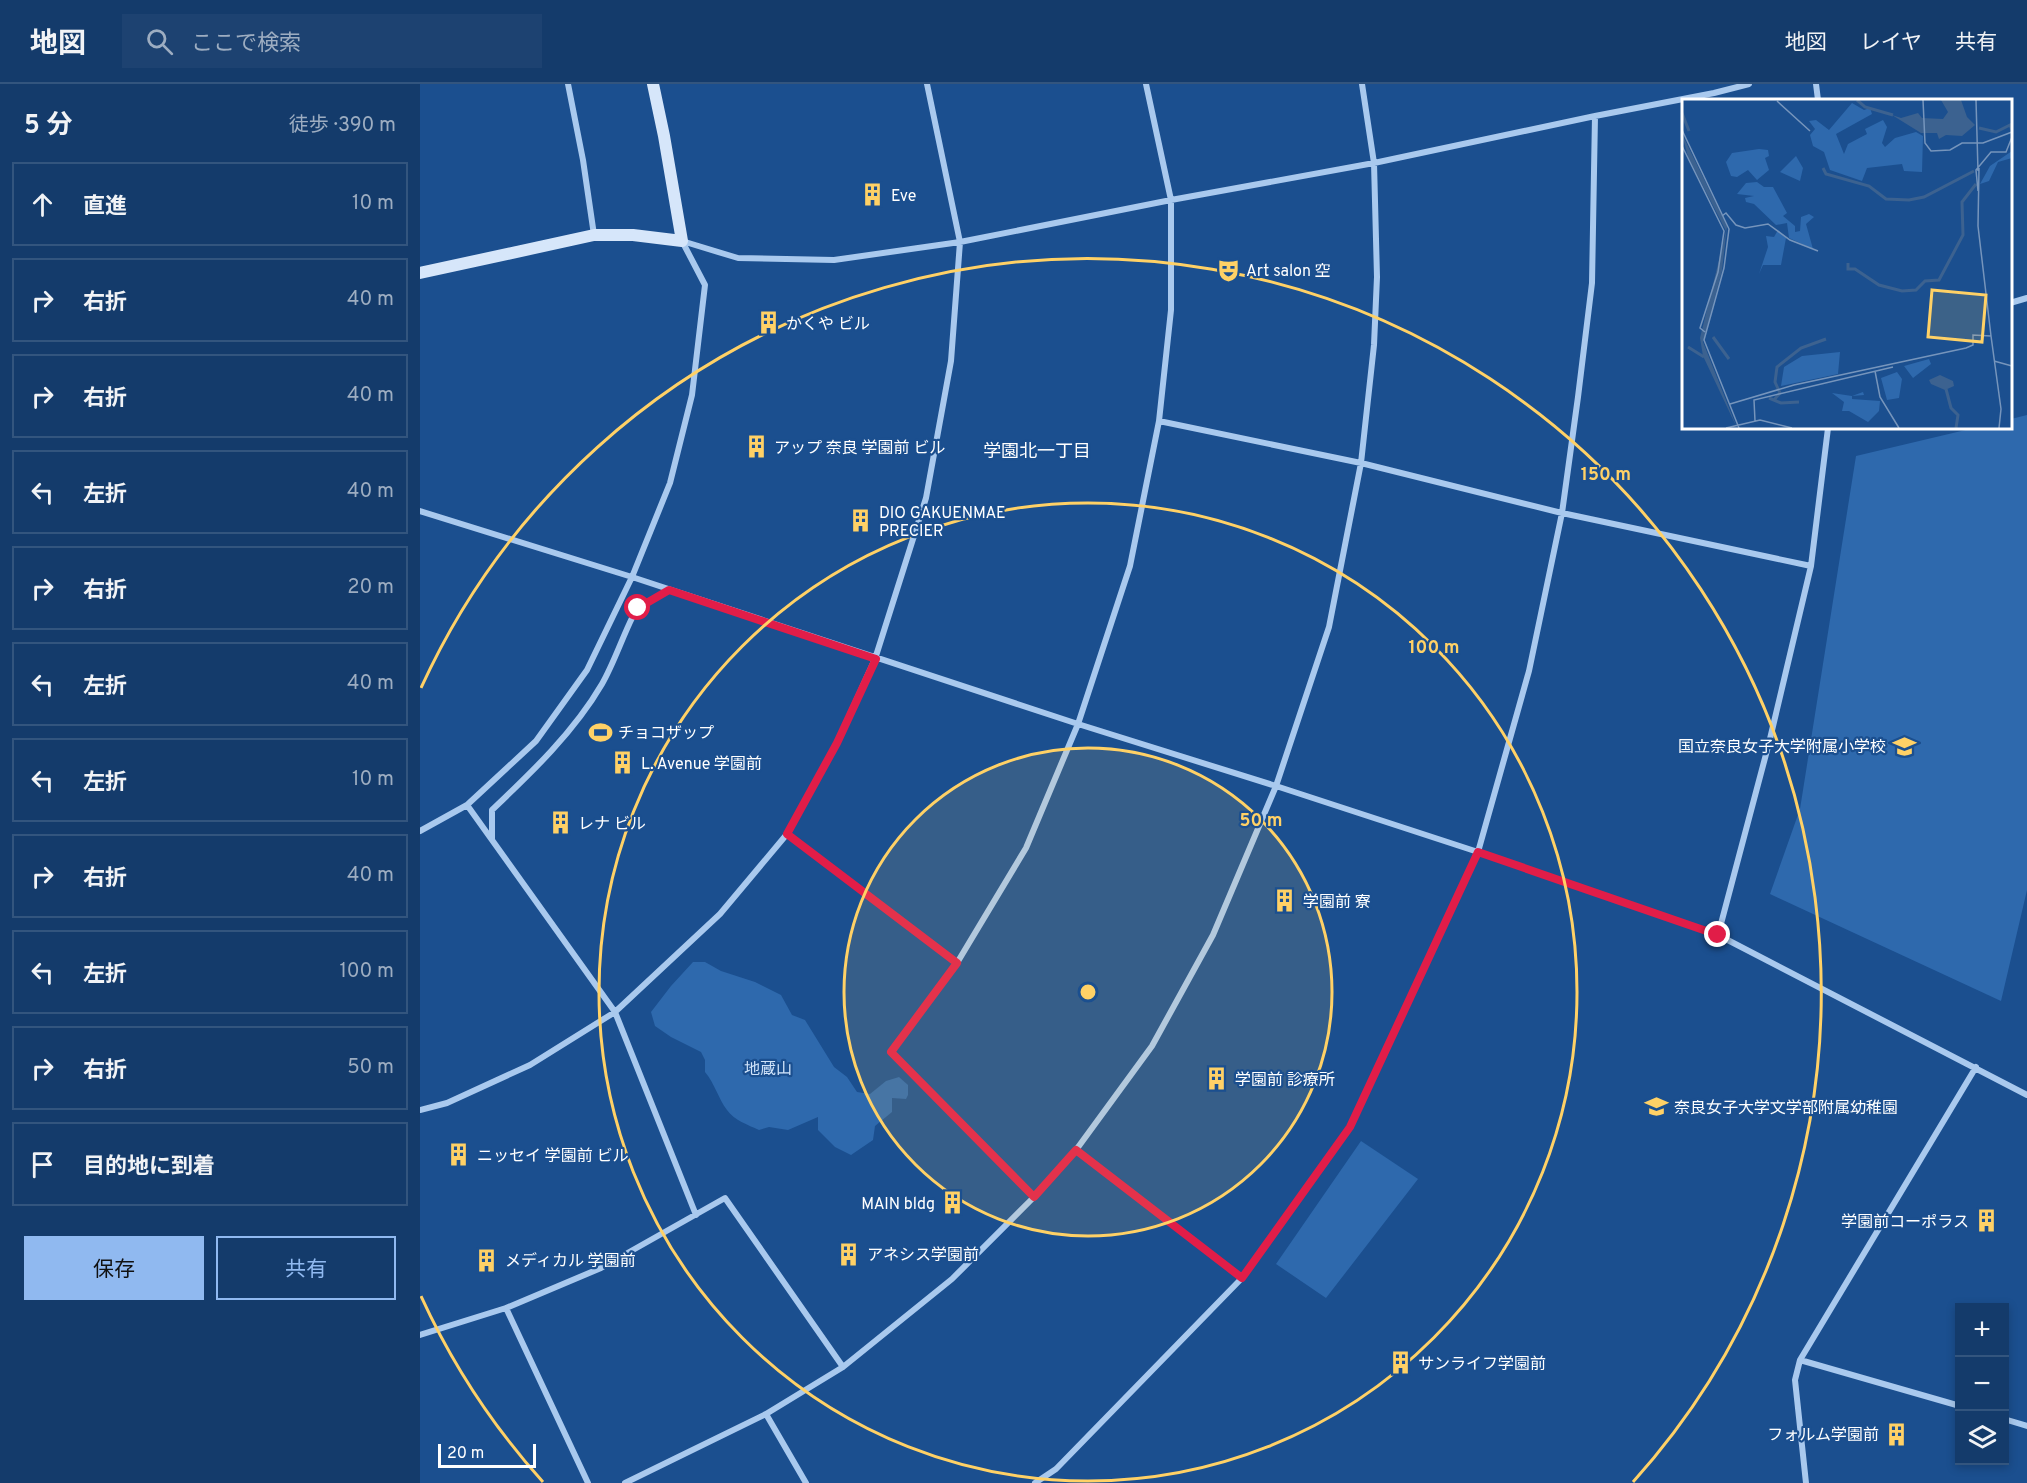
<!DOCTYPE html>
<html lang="ja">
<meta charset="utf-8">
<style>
:root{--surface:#143b6b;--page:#1d4271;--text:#f1f3f6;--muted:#9dadc1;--line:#33557e;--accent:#90b9f0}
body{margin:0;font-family:Overpass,"Noto Sans JP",sans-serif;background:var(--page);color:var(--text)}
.controls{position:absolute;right:18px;bottom:18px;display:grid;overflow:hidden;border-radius:0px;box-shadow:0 3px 9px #0003}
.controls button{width:54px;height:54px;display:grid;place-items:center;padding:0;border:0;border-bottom:2px solid var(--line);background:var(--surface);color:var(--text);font:30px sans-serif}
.scale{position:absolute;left:18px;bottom:15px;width:98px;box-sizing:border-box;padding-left:6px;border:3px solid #fff;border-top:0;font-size:16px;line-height:21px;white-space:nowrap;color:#fff;-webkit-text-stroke:4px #1b4f8f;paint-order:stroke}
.stop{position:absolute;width:18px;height:18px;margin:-14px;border:4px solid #e11d48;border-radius:50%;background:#fff}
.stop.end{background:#e11d48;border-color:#fff;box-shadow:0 2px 6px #0008}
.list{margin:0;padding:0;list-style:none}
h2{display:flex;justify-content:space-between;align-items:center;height:78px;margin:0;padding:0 24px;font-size:26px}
h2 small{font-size:20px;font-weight:400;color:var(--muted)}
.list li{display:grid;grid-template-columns:39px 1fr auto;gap:18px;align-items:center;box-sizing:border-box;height:84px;margin:0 12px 12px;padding:0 12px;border:2px solid var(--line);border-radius:0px}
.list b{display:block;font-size:22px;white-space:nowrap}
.list em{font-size:20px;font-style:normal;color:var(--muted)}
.actions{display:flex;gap:12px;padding:18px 24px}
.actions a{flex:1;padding:14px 0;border:2px solid var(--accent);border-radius:0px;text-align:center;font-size:21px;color:var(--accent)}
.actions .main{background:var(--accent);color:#111}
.icon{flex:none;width:33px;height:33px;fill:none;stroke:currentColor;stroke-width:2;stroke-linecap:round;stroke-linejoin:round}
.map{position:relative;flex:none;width:1607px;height:1399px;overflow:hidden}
header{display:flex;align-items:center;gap:36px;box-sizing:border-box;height:84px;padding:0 30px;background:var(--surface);border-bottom:2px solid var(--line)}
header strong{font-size:28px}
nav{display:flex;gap:33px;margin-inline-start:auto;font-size:21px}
.search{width:420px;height:54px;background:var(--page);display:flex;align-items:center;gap:15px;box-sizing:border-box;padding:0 21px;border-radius:0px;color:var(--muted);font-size:22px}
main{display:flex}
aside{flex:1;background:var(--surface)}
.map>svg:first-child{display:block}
.green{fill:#2e69ad}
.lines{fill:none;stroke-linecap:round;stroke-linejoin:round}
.street{stroke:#a9c9ee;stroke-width:6}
.secondary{stroke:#d6e6fa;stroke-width:12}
.route{stroke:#e11d48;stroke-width:8}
.ring{fill:none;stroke:#ffd166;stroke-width:3}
.labels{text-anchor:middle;stroke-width:4.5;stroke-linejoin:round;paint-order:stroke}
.poi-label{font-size:16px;fill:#fff;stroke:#1b4f8f;text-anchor:start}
.park-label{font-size:16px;fill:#cfe3fa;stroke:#1b4f8f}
.neighbourhood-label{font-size:18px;fill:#fff;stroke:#1b4f8f}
.inset-river{fill:none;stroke:#3c6290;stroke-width:3}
.inset-road{fill:none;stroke:#7695bc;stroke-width:1.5}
.view{fill:#ffd166;fill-opacity:0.15;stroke:#ffd166;stroke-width:3}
.inset-edge{fill:none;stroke:#fff;stroke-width:3}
.centre{fill:#ffd166;stroke:#1b4f8f;stroke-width:3}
.ring-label{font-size:18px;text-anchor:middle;font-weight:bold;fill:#ffd166;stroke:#1b4f8f;stroke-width:4.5;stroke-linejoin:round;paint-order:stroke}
</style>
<header>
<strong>地図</strong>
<div class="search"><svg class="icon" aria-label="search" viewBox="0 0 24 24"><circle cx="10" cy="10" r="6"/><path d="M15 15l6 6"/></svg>ここで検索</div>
<nav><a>地図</a><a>レイヤ</a><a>共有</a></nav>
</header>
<main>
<aside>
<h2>5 分<small>徒歩 · 390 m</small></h2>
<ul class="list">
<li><svg class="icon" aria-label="ahead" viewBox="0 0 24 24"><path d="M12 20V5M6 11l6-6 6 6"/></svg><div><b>直進</b></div><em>10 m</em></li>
<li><svg class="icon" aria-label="right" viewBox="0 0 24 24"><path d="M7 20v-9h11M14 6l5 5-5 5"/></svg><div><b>右折</b></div><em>40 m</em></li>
<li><svg class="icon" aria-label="right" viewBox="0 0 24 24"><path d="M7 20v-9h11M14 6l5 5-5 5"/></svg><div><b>右折</b></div><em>40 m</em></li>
<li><svg class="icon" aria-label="left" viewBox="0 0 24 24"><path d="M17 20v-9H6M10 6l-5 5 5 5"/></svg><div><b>左折</b></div><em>40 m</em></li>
<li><svg class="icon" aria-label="right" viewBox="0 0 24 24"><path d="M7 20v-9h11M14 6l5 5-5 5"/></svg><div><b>右折</b></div><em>20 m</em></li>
<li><svg class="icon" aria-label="left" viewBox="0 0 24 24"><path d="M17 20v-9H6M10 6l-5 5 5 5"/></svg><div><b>左折</b></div><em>40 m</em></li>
<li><svg class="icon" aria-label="left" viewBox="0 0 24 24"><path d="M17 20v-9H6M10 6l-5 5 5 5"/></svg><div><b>左折</b></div><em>10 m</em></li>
<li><svg class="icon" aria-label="right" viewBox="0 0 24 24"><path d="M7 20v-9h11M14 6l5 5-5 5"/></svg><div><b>右折</b></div><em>40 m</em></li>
<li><svg class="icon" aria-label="left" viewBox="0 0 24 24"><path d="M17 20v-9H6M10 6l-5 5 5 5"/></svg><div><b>左折</b></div><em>100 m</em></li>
<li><svg class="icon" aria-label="right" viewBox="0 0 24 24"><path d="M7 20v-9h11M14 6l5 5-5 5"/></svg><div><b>右折</b></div><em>50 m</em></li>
<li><svg class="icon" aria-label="arrive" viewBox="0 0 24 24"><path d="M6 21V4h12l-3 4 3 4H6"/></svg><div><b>目的地に到着</b></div></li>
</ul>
<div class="actions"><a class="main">保存</a><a>共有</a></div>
</aside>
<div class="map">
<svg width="1607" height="1399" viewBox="0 0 1607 1399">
<rect width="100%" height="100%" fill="#1b4f8f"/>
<path class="green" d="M 1607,331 L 1607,806 L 1581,917 L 1350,810 L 1380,725 L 1436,372 L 1554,344 L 1590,344 L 1591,335 Z
M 273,878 L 285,878 L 301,887 L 335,898 L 361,911 L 372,931 L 385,936 L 414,983 L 427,993 L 437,1008 L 450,1010 L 466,997 L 479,993 L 488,1001 L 488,1011 L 486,1015 L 472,1014 L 472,1028 L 455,1042 L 453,1056 L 431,1071 L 415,1063 L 398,1046 L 398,1033 L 368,1046 L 349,1043 L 339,1046 C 328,1041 314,1036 307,1026 C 298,1014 295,1000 285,988 L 285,976 L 281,968 L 251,953 L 235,942 L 231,928 L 251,902 Z
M 941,1057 L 998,1095 L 906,1214 L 856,1180 Z"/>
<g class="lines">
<path class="street" d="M 148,0 L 163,76 L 174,151
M 1396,0 L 1398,16
M 262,157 L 318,174 L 414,176 L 540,158 L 751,116 L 954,79 L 1175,32 L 1294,9 L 1329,0
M 1590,219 L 1607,214
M 739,337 L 941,379 L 1142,429 L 1391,482
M 0,427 L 212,493 L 658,640 L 856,702 L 1058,768 L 1298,851 L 1607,1011
M 47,721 L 195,928 L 276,1131
M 0,747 L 47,721 L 116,657 L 167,586 L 212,493 L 250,399 L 272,311 L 285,201 L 262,157
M 367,750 L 537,879
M 72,755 L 72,726 C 112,688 154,648 182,600 C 194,579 202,554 213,532 L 218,524 L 249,506
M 1298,851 L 1349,659 L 1391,482 L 1408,344
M 0,1026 L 27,1019 L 110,981 L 195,928 L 300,830 L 367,750 L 417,659 L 455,575 L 506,414 L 531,277 L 540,158 L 507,0
M 656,1066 L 822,1194
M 614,1113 L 471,968 L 537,879 L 606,764 L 658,640 L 710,482 L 739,337 L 751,226 L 751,116 L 726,0
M 86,1224 L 168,1399
M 0,1251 L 86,1224 L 181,1184 L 305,1114 L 423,1283
M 1380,1276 L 1540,1322
M 346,1330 L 386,1399
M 1584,1335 L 1607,1342
M 205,1399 L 346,1330 L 423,1283 L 532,1195 L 614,1113 L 656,1066 L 732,962 L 793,851 L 856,702 L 909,543 L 941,379 L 954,261 L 957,193 L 954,79 L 942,0
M 615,1399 L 636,1385 L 822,1194 L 930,1043 L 1058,768 L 1109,587 L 1142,429 L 1158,313 L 1172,199 L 1175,32
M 1386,1399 L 1375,1296 L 1380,1276 L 1556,983"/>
<path class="secondary" d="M 0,189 L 174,151 L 213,151 L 262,157 L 244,52 L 233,0"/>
</g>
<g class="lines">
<path class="route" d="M 218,524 L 249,506 L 456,575 L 417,659 L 367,750 L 537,879 L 471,968 L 614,1113 L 656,1066 L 822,1194 L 930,1043 L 1058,768 L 1298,851"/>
</g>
<circle cx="668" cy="908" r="244" fill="#ffd166" fill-opacity=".12"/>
<g class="ring">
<circle cx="668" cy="908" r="244"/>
<circle cx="668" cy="908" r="489"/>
<path d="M123 1398A733 733 0 0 1 1 1212M1 604A733 733 0 1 1 1213 1398"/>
</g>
<defs>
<symbol id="building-bare" viewBox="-9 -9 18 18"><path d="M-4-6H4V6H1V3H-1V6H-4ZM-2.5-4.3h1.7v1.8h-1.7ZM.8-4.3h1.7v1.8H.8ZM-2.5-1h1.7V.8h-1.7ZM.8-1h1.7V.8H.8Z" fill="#ffd166" stroke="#1b4f8f" stroke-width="2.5" paint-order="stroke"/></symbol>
<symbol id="theatre-bare" viewBox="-9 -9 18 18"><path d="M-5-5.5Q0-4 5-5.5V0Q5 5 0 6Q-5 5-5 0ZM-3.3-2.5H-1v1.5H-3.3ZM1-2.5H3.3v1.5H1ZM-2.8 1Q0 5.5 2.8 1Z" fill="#ffd166" stroke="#1b4f8f" stroke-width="2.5" paint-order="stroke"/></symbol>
<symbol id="stadium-bare" viewBox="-9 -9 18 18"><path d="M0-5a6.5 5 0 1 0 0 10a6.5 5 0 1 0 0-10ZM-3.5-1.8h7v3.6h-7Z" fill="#ffd166" stroke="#1b4f8f" stroke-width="2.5" paint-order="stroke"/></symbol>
<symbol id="school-bare" viewBox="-9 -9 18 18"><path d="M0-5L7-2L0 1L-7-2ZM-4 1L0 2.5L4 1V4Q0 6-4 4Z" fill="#ffd166" stroke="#1b4f8f" stroke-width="2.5" paint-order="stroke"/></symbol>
</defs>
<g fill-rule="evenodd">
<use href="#building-bare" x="436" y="94" width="33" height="33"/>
<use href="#theatre-bare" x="792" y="170" width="33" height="33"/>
<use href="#building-bare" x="332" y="222" width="33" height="33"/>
<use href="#building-bare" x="320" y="346" width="33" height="33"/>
<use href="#building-bare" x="424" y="420" width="33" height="33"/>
<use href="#stadium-bare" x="164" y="632" width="33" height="33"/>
<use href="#school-bare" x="1468" y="646" width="33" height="33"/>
<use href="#building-bare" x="186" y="662" width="33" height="33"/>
<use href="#building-bare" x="124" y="722" width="33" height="33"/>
<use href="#building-bare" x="848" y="800" width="33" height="33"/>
<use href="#building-bare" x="780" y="978" width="33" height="33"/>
<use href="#school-bare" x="1220" y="1006" width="33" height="33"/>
<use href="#building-bare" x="22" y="1054" width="33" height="33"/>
<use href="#building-bare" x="516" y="1102" width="33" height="33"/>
<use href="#building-bare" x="1550" y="1120" width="33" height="33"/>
<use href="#building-bare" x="412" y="1154" width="33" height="33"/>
<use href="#building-bare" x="50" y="1160" width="33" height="33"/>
<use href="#building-bare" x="964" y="1262" width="33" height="33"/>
<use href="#building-bare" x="1460" y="1334" width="33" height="33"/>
</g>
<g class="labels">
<g class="poi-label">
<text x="471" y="117">Eve</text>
<text x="826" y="192">Art salon 空</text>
<text x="366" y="245">かくや ビル</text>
<text x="354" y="369">アップ 奈良 学園前 ビル</text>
<text x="459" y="434">DIO GAKUENMAE<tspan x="459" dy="18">PRECIER</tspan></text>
<text x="198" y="654">チョコザップ</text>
<text x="1466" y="668" text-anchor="end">国立奈良女子大学附属小学校</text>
<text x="221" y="685">L. Avenue 学園前</text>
<text x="158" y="745">レナ ビル</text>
<text x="883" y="823">学園前 寮</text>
<text x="815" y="1001">学園前 診療所</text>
<text x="1254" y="1029">奈良女子大学文学部附属幼稚園</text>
<text x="57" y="1077">ニッセイ 学園前 ビル</text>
<text x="515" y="1125" text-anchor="end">MAIN bldg</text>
<text x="1549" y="1143" text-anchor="end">学園前コーポラス</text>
<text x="447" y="1176">アネシス学園前</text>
<text x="85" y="1182">メディカル 学園前</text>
<text x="998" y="1285">サンライフ学園前</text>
<text x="1459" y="1356" text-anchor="end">フォルム学園前</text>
</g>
<g class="park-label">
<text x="348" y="990">地蔵山</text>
</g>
<g class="neighbourhood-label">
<text x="617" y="373">学園北一丁目</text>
</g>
</g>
<g transform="translate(1262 15)">
<rect width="330" height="330" fill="#1b4f8f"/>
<path d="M 170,4 L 182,11 L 188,9 L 190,15 L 154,35 L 162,55 L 166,45 L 185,35 L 183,30 L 201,21 L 205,28 L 200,44 L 203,48 L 213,39 L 234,33 L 241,37 L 240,73 L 222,72 L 220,65 L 185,69 L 180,82 L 148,71 L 142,53 L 131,47 L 128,36 L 133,30 L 127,22 L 134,21 L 147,31 ZM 77,50 L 86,51 L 87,57 L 83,59 L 87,71 L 75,81 L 66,71 L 55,78 L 49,77 L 44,63 L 50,54 ZM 330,52 L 330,59 L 316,63 L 307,82 L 298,85 L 308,67 ZM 114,57 L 121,69 L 118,82 L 98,73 ZM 75,83 L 82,88 L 91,88 L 105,114 L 101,117 L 113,127 L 113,133 L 118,132 L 119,118 L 127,115 L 132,118 L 124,125 L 131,150 L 107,139 L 105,124 L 94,126 L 72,105 L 64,103 L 63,99 L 72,97 L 55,95 L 64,84 ZM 96,131 L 104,139 L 99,166 L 81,166 L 77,175 L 86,148 L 84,137 L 92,138 ZM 158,253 L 156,275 L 99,287 L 102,268 L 120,257 ZM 247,260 L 249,265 L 231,279 L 222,267 ZM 215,273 L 220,280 L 217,299 L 205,301 L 199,279 ZM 181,293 L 182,296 L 170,297 L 170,300 L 198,302 L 197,312 L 186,323 L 167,312 L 160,312 L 162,303 L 150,294 L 170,297 Z" fill="#2e69ad"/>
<path d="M 259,1 L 279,1 L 285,18 L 293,26 L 280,37 L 264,36 L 257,40 L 255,34 L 239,34 L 210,16 L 219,19 L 236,14 L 240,19 L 261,20 L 266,13 ZM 0,35 L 45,127 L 40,172 L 21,243 L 55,329 L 21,257 L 18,239 L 44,132 L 6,58 ZM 258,276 L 271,282 L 272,287 L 263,291 L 249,285 L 247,281 Z" fill="#3c6290"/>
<path class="inset-river" d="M 175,1 L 183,8 L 211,16M 0,14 L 7,32M 297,29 L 314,33 L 328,26 L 330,31M 141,69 L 144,75 L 187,87 L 204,100 L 227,101 L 242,98 L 292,72M 166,164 L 166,170 L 173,170 L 197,186 L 220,192 L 234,191 L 243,182 L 257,181 L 281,136 L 280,103 L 294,85M 31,238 L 47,260M 6,248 L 22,258M 264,290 L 269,309 L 276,316 L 274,329M 87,299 L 99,304 L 117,303M 92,301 L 98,294 L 93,283 L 95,268 L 119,249 L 144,240"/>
<path class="inset-road" d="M 241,1 L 243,44 L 249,52 L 268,51 L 280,44 L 301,44 L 330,33M 294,1 L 296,72M 95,2 L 128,32M 0,31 L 47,130 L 42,169 L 22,241 L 57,329M 0,47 L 42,132 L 36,173 L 18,229 L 23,233M 297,69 L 296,127 L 309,237M 296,92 L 294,71 L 309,53 L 324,53 L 330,38M 40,117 L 44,114 L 54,126 L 63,129 L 86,125 L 108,141 L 136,152M 309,237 L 319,310 L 317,329M 312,262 L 330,267M 193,272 L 198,298 L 217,329M 48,305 L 112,286 L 284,249 L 291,246 L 291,236 L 309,237M 73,322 L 72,301 L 211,268M 44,329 L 78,321 L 110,329"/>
<path class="view" d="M 250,191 L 304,196 L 300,243 L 246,238 Z"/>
<rect width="330" height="330" class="inset-edge"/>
</g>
<circle cx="668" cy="908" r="9" class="centre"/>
<g class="ring-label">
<text x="1186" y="396">150 m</text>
<text x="1014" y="569">100 m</text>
<text x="841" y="742">50 m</text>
</g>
</svg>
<div class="controls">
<button>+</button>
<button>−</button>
<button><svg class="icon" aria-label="layers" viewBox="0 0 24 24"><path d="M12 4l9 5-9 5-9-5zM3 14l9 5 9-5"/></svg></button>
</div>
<div class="scale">20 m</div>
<div class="stop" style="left:218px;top:524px"></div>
<div class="stop end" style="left:1298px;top:851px"></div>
</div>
</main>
